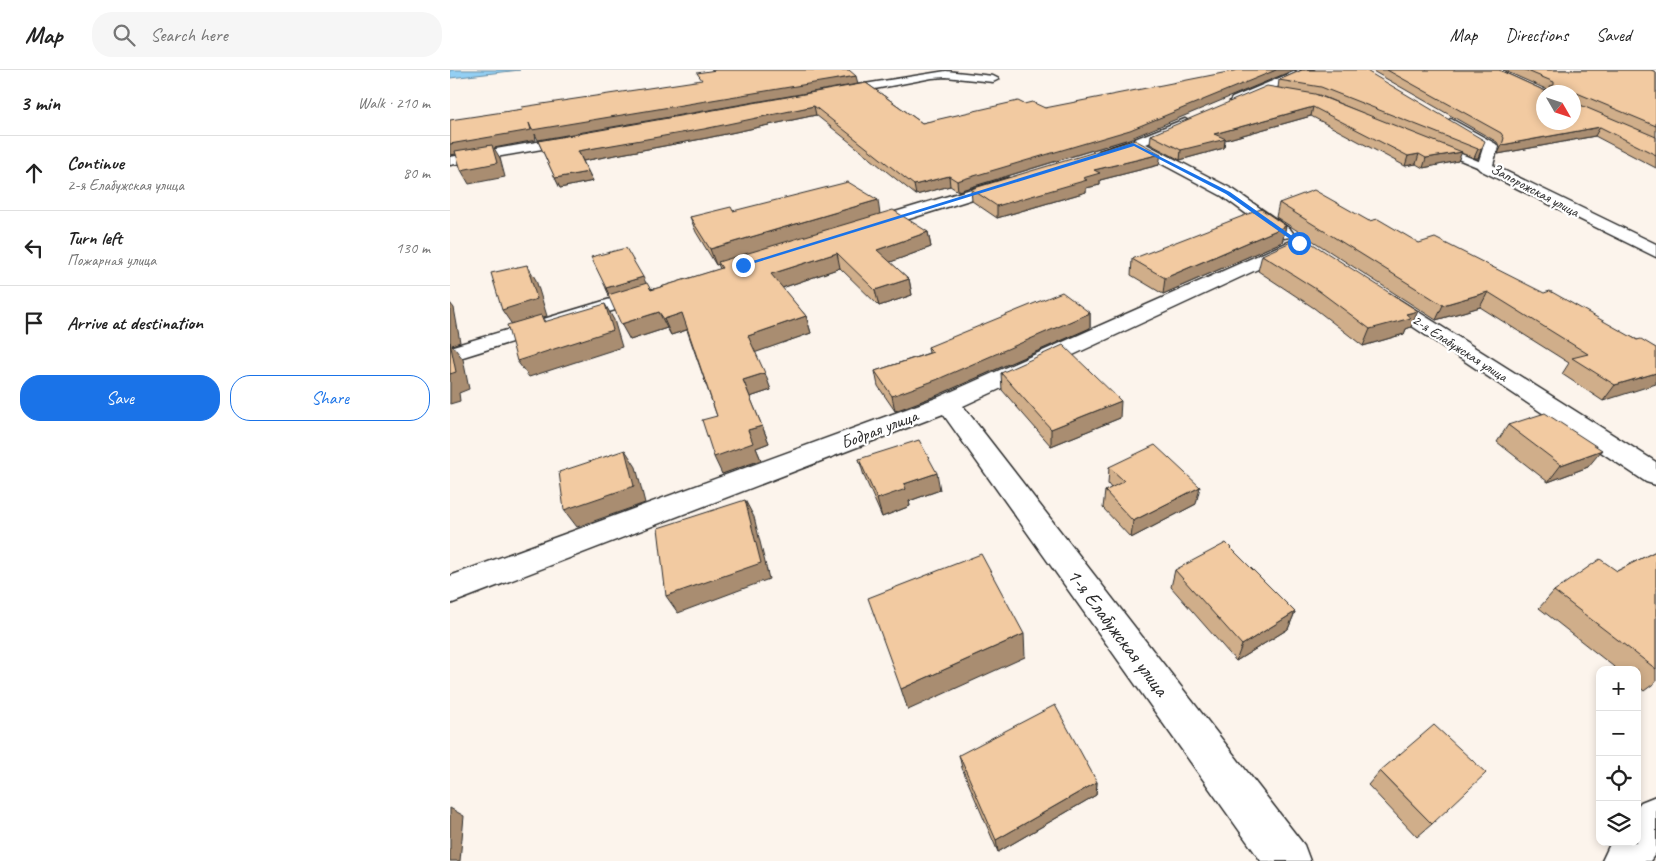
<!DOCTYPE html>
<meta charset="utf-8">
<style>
:root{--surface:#fff;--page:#f6f6f6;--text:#222;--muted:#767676;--line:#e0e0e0;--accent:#1a73e8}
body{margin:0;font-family:Caveat,sans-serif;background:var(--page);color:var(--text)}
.controls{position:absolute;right:15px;bottom:15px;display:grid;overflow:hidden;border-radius:10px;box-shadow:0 2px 8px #0003}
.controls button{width:45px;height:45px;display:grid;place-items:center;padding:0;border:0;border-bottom:1px solid var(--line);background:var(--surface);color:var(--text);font:25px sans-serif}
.compass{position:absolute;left:1086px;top:15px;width:45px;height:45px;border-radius:50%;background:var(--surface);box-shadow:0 2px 8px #0003;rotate:129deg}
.stop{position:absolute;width:15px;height:15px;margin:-11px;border:4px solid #1a73e8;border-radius:50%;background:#fff}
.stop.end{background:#1a73e8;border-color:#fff;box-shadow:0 1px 5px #0008}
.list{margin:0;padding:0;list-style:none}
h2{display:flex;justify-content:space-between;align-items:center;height:65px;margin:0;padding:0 20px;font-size:21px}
h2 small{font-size:16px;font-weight:400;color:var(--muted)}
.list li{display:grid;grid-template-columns:32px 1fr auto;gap:15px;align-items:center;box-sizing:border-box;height:75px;padding:0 20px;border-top:1px solid var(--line)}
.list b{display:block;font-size:19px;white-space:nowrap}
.list p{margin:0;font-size:16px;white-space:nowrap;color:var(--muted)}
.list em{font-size:16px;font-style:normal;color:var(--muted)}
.actions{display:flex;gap:10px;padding:15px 20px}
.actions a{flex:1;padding:11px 0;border:1px solid var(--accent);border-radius:20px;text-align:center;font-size:18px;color:var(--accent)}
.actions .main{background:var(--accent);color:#fff}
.icon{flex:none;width:28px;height:28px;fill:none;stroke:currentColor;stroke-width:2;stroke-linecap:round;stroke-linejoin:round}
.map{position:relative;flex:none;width:1206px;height:791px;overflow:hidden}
header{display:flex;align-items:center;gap:30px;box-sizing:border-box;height:70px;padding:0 25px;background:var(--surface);border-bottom:1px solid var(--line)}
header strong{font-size:24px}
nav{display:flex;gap:28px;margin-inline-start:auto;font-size:18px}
.search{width:350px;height:45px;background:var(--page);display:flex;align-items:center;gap:12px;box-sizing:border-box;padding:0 18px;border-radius:20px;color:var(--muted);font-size:19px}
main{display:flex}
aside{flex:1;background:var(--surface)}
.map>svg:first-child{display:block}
.water{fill:#93cff3;stroke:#698da3}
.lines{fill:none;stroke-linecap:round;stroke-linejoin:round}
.service-casing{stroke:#2b2b2b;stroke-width:3}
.minor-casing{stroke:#2b2b2b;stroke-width:3}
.service{fill:#fff;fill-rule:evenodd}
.minor{fill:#fff;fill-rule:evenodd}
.wall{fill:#d0ae8a;stroke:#2b2b2b;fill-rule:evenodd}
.shaded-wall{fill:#a98d71;stroke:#2b2b2b}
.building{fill:#f2caa1;stroke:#2b2b2b;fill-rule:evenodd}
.route{fill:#1a73e8}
.labels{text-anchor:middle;stroke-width:4.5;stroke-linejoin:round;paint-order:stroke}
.far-street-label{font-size:15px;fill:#2b2b2b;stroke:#fff}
.street-label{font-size:18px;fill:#2b2b2b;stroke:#fff}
.near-street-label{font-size:21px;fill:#2b2b2b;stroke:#fff}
</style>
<header>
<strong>Map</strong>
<div class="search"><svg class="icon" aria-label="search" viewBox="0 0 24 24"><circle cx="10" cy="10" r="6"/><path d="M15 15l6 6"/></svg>Search here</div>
<nav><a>Map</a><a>Directions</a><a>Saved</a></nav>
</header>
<main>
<aside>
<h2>3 min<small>Walk · 210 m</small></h2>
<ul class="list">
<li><svg class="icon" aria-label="ahead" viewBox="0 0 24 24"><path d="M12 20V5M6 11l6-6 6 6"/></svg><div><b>Continue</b><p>2-я Елабужская улица</p></div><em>80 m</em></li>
<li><svg class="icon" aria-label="left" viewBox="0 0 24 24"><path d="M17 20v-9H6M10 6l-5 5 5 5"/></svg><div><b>Turn left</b><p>Пожарная улица</p></div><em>130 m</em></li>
<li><svg class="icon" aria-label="arrive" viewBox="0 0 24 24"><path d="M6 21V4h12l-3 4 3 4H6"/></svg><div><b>Arrive at destination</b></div></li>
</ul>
<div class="actions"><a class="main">Save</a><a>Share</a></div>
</aside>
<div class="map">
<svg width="1206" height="791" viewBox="0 0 1206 791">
<rect width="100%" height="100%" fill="#fcf4ec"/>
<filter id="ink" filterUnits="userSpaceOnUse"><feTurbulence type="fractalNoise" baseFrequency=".02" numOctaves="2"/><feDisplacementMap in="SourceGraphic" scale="10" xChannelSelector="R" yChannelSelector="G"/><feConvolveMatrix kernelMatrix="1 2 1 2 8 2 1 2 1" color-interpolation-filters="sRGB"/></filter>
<g filter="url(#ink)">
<path class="water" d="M 0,0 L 70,0 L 0,8 Z"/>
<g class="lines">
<defs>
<path id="service" d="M 987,74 L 1038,95 L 1040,97 L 1035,100 L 1032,99 L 984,79 L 984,75 Z"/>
<path id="minor" d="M 848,0 L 864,0 L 790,34 L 786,35 L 780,31 L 782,28 Z
M 496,1 L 543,6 L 549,9 L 543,12 L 496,7 L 482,8 L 383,27 L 377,23 L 383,19 Z
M 735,49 L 742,53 L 740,56 L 696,74 L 784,120 L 840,159 L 843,163 L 840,167 L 834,168 L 828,167 L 772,126 L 684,79 L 654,88 L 649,87 L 647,84 L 649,81 L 680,71 Z
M 1001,49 L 1046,74 L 1048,77 L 1043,95 L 1206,174 L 1206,187 L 1030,100 L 1027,97 L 1033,78 L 996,56 L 994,53 Z
M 127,65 L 134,69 L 132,72 L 0,95 L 0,87 Z
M 558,108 L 564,110 L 566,113 L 564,116 L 424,160 L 418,161 L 412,160 L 409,156 L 412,152 Z
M 845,169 L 851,171 L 854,175 L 851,179 L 513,336 L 854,775 L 860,791 L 811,791 L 493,344 L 0,534 L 0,506 L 489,327 Z
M 197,218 L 204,220 L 207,224 L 204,228 L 0,291 L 0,277 Z
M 933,222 L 940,224 L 1206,392 L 1206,415 L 1196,412 L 926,232 L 923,228 L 926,224 Z
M 1206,726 L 1206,783 L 1200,791 L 1152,791 L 1161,772 L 1187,772 L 1187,737 L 1191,732 Z"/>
</defs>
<use href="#service" class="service-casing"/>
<use href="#minor" class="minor-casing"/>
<use href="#service" class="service"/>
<use href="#minor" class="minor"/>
</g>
<path class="wall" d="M 852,0 L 1032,78 L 1028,88 L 1024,88 L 1011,83 L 1008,91 L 973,98 L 966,94 L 955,96 L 861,46 L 775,70 L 774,78 L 730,90 L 700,74 L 701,65 L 828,18 L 829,10 ZM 865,25 L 869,25 L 917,45 Z
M 921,0 L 1049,0 L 1093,20 L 1097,21 L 1098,20 L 1053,0 L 1201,0 L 1206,2 L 1206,98 L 1145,66 L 1048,84 L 1050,78 L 1047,72 Z
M 416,13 L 472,53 L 574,34 L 595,38 L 679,69 L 508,121 L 500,116 L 466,125 L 366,45 L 257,68 L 133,91 L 143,111 L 110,118 L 88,71 Z
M 709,95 L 650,110 L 650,115 L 636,118 L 636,122 L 547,148 L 522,131 L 521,119 Z
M 829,133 L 919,151 L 1206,278 L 1153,331 L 1112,304 L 1119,293 L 1030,237 L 986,250 L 826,147 Z
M 283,141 L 430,144 L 478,162 L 481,177 L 440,192 L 459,209 L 462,225 L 429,236 L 390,198 L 332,218 L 356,246 L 361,263 L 305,282 L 321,320 L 300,327 L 319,373 L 306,378 L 311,390 L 272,404 L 267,346 L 237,260 L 221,265 L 217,258 L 180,270 L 156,218 L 196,214 L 201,220 L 270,199 L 268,194 L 266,195 L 246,162 L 240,147 Z
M 836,156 L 832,172 L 713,224 L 681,205 L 682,189 Z
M 812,185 L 961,257 L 956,259 L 954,264 L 913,276 L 864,238 L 808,201 Z
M 640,243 L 640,258 L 488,325 L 445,341 L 428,316 L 425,301 L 479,283 L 478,277 Z
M 551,303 L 670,348 L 601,376 L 552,320 Z
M 1058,355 L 1138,397 L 1098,412 L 1047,372 Z
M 409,389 L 490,420 L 459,431 L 460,436 L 432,447 L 414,406 Z
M 659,397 L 746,434 L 681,468 L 653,438 L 655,421 L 661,418 L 658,414 Z
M 1206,481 L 1206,612 L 1194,621 L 1187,615 L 1187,600 L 1168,600 L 1089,538 L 1104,521 L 1167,501 Z
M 725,500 L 845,542 L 838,559 L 786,591 L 721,517 Z
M 509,685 L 647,712 L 646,725 L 548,782 L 512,698 Z
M 930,701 L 982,754 L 967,767 L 918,715 Z"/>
<path class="shaded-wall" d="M 826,0 L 844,0 L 679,69 L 508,121 L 507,111 Z
M 406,6 L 408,14 L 88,70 L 85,64 L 86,70 L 44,78 L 50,88 L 55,107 L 19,114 L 11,100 L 43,78 L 0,85 L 0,74 L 79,53 Z
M 364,36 L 366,45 L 257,68 L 133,91 L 128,81 Z
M 863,37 L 861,46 L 775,70 L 774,78 L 730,90 L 731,80 L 764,64 Z
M 1150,57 L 1145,66 L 1048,84 L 1052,75 Z
M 1032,78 L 1028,88 L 1024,88 L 1028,79 Z
M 1012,82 L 1008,91 L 973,98 L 976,88 Z
M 711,84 L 709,95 L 650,110 L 650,115 L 636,118 L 636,122 L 547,148 L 547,136 L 644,100 Z
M 969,84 L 966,94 L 955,96 L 958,86 Z
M 138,102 L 143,111 L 110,118 L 105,108 Z
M 499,106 L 500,116 L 466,125 L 464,115 Z
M 428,130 L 430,145 L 266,195 L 260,179 Z
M 836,156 L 832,172 L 713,224 L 715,208 Z
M 478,162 L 481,177 L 430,196 L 427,180 Z
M 387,183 L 390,198 L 326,220 L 321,204 Z
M 77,195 L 86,210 L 97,246 L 93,247 L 102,261 L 63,256 L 52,240 Z
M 193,207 L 197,215 L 160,227 L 156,218 Z
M 459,209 L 462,225 L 429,236 L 425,220 Z
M 1038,222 L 1030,237 L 986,250 L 993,235 Z
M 0,233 L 4,238 L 10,272 L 2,275 L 13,289 L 19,319 L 9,323 L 10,331 L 0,334 Z
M 155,234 L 164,250 L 172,277 L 79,307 L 67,291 Z
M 968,241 L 961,257 L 956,259 L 954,264 L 913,276 L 920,259 L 956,244 Z
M 209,242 L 217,258 L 180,270 L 171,254 Z
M 232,243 L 239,259 L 221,265 L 214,249 Z
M 640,243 L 640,258 L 488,325 L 445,341 L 442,326 Z
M 356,246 L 361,263 L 304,283 L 298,266 Z
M 315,303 L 321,320 L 300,327 L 293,310 Z
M 1206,303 L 1206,314 L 1153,331 L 1165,315 Z
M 671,331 L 670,348 L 601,376 L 601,359 Z
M 312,356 L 319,373 L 306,378 L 311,390 L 272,404 L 264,387 L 298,360 Z
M 175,380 L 186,397 L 195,433 L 127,457 L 114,440 Z
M 1152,380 L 1138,397 L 1098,412 L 1111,395 Z
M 487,403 L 490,420 L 459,431 L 460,436 L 432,447 L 427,429 L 454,414 Z
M 750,417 L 746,434 L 681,468 L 683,451 Z
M 295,430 L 304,447 L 319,509 L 228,543 L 216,526 Z
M 845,542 L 838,559 L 786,591 L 792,575 Z
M 574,564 L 575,587 L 458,640 L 451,619 Z
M 647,712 L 646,725 L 548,782 L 546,770 Z
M 0,738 L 14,746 L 10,791 L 0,791 Z"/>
<path class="building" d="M 266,0 L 399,0 L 406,6 L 82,60 L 79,53 L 81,60 L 0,74 L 0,50 L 73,39 L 72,37 L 252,10 L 247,3 Z
M 788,0 L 826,0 L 680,60 L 507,111 L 499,106 L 464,115 L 364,36 L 254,59 L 128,81 L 138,102 L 105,108 L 88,71 L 416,13 L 472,53 L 568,31 L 574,34 L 582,32 L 595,38 Z
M 852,0 L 915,0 L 1035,71 L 1032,78 L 1028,79 L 871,17 L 829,10 Z
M 937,0 L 1049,0 L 1093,20 L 1099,21 L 1100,16 L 1104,15 L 1104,12 L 1075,0 L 1201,0 L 1206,2 L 1206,56 L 1127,23 L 1128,34 L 1206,67 L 1206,85 L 1150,57 L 1052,75 L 1054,68 L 1051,63 ZM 1094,22 L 1124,22 L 1124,52 L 1094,52 Z
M 817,16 L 865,24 L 1012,82 L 976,88 L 969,84 L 958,86 L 863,37 L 764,64 L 776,69 L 731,80 L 701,65 Z
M 685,70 L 711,84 L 644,100 L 650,103 L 633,108 L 637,110 L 547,136 L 521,119 Z
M 42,75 L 47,93 L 11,100 L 5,81 Z
M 398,112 L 428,130 L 260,179 L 240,147 L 281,137 L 283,141 Z
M 864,120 L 919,151 L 928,149 L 969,173 L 985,168 L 1094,223 L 1100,221 L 1187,270 L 1191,269 L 1206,278 L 1206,303 L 1165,315 L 1122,288 L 1138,284 L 1038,222 L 993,235 L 829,133 Z
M 811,139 L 836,156 L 715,208 L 682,189 Z
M 443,140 L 478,162 L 427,180 L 459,209 L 425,220 L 387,183 L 321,204 L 356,246 L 298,266 L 315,303 L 293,310 L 312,356 L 298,360 L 303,373 L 264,387 L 252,350 L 267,346 L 232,243 L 214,249 L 209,242 L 171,254 L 158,225 L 197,213 L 201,220 L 272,198 L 268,192 Z
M 852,167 L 968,241 L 956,244 L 961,248 L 920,259 L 869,221 L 812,185 Z
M 176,178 L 193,207 L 156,218 L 141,187 Z
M 77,195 L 87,229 L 52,240 L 41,203 Z
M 612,222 L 640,243 L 486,310 L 442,326 L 425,301 L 483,282 L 478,277 Z
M 155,234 L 163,260 L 67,291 L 57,255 L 91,245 L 94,252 Z
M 0,272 L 6,302 L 0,304 Z
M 613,275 L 671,331 L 601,359 L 551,303 Z
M 1095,343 L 1152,380 L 1111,395 L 1058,355 Z
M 469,370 L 487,403 L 454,414 L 456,419 L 427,429 L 409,389 Z
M 705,375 L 750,417 L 683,451 L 655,421 L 674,411 L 659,397 Z
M 175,380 L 184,416 L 114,440 L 109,402 Z
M 295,430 L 311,493 L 216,526 L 208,458 Z
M 776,473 L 845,542 L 792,575 L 725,500 Z
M 1206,481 L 1206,599 L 1104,521 L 1150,489 L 1167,501 Z
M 531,484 L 574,564 L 451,619 L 418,528 Z
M 605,635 L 647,712 L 546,770 L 509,685 Z
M 984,655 L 1036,703 L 982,754 L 930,701 Z"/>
</g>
<path class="route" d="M 683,73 L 780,122 L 852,173 L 847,174 L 776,124 L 684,76 L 295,196 L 290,195 Z"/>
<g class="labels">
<g class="far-street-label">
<text transform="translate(1085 120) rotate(28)" y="5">Запорожская улица</text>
<text transform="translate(1010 278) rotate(33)" y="5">2-я Елабужская улица</text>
</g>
<g class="street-label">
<text transform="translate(429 359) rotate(-21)" y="6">Бодрая улица</text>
</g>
<g class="near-street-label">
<text transform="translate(668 562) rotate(53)" y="7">1-я Елабужская улица</text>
</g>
</g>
</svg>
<div class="controls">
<button>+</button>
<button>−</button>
<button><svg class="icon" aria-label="locate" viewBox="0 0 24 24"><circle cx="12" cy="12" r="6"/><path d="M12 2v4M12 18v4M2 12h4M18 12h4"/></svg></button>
<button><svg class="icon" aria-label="layers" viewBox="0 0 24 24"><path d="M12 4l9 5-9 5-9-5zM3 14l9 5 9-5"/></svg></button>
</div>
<svg class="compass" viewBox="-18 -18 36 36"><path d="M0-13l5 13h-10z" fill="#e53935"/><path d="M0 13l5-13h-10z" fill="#767676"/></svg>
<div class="stop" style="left:849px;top:173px"></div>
<div class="stop end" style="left:293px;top:195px"></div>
</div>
</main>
